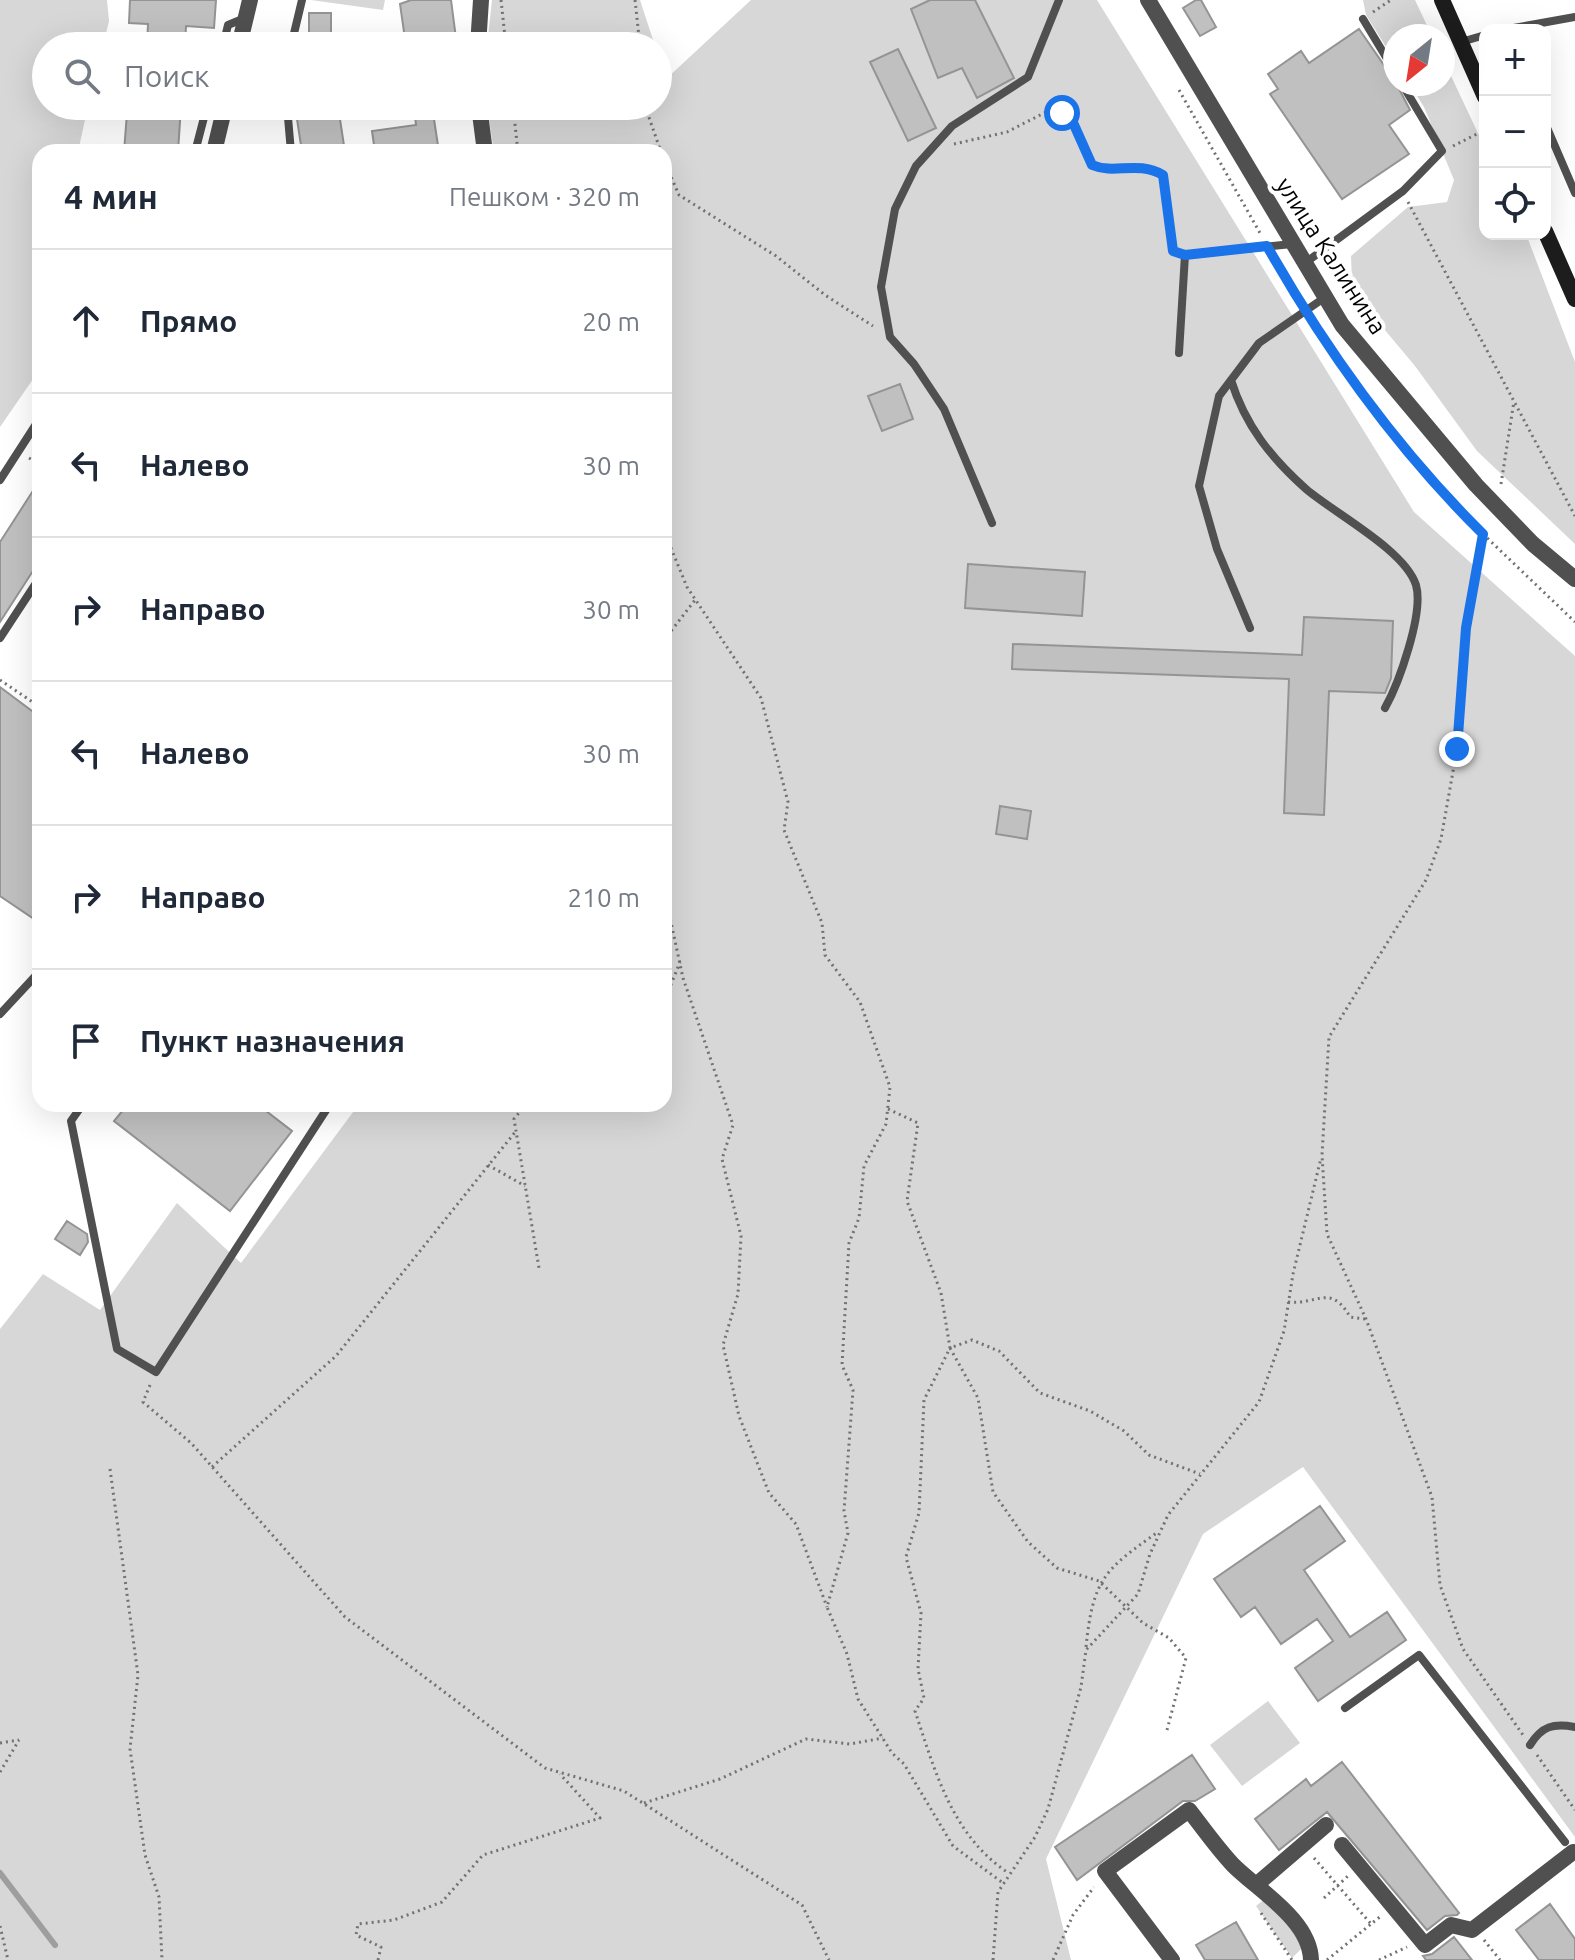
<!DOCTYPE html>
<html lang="ru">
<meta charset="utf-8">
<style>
:root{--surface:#fff;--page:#f6f6f7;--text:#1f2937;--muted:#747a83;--line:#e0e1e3}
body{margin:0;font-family:Ubuntu,sans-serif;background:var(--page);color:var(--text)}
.controls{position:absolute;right:24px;top:24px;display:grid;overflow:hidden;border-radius:16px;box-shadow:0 8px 32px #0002}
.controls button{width:72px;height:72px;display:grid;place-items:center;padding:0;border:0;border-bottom:2px solid var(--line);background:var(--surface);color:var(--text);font:40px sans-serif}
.compass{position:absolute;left:1383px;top:24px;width:72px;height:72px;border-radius:50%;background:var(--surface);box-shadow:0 8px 32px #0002;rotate:210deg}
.stop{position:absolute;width:24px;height:24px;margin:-18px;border:6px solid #1a73e8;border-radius:50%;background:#fff}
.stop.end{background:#1a73e8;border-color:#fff;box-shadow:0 2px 8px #0008}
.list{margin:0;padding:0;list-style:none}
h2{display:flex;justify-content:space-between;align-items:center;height:104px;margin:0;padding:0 32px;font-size:34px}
h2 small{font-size:26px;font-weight:400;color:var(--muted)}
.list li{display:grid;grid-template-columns:52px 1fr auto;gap:24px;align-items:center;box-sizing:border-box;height:144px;padding:0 32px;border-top:2px solid var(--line)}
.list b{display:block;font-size:30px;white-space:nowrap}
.list em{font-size:26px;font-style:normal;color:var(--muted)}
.icon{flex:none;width:44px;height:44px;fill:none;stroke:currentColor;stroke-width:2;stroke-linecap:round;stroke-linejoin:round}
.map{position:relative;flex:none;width:1575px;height:1960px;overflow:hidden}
.search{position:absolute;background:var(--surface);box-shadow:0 8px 32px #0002;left:32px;top:32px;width:640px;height:88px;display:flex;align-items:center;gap:20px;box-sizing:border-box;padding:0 28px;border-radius:44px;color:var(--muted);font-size:30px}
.panel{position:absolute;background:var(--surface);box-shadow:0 8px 32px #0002;left:32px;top:144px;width:640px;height:968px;border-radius:24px}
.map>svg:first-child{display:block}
.green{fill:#d7d7d7}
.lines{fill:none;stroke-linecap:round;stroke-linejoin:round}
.stream{stroke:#9e9e9e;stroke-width:6}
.building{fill:#c0c0c0;stroke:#949494;stroke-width:2}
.path{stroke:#727272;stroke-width:3;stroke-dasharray:2 4;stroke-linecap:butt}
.lane{stroke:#505050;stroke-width:8}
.street{stroke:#505050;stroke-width:16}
.secondary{stroke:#1d1d1d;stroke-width:16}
.route{stroke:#1a73e8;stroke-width:10}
.labels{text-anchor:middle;stroke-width:8;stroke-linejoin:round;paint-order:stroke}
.street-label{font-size:24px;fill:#000;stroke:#fff}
</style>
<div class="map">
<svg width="1575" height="1960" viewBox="0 0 1575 1960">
<rect width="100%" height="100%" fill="#fff"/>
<path class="green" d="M 0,0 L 107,0 L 109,21 L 103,46 L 46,46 L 46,106 L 88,106 L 78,152 L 40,152 L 40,369 L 0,427 Z
M 311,0 L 385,0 L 383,10 Z
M 492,0 L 640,0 L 655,46 L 487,46 Z
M 751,0 L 1097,0 L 1414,512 L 1575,656 L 1575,1837 L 1303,1467 L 1203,1534 L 1046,1859 L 1071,1960 L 0,1960 L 0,1329 L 43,1274 L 100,1310 L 177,1203 L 241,1263 L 359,1104 L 664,1104 L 664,556 L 668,548 L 664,531 L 664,152 L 494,152 L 487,106 L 658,106 L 658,57 L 666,79 Z
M 1363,0 L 1415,0 L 1432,36 L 1395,36 L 1395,61 L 1366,15 Z
M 1443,59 L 1485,148 L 1485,234 L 1526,234 L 1575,362 L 1575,544 L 1477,451 L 1415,366 L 1364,305 L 1352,281 L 1351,256 L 1408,207 L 1447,202 L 1454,180 L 1424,107 L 1410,84 L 1443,84 Z
M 1268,1701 L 1300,1743 L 1242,1786 L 1210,1745 Z
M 1266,1898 L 1307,1943 L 1292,1958 L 1256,1906 Z"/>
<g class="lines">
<path class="stream" d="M 0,1873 L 55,1945"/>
</g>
<path class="building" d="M 130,0 L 216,0 L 214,28 L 186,26 L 185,46 L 147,46 L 148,24 L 129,23 Z
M 411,0 L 451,0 L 457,46 L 406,46 L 400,4 Z
M 930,0 L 975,0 L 1014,78 L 977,98 L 962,68 L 938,78 L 911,9 Z
M 1196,0 L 1201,0 L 1216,27 L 1200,36 L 1183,8 Z
M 309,13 L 331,13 L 331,35 L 309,34 Z
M 1359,29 L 1395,81 L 1410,110 L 1389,125 L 1409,154 L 1342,199 L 1270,94 L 1278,89 L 1268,74 L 1301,51 L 1309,63 Z
M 898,49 L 936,128 L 908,141 L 870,62 Z
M 143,106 L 181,106 L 178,152 L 124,152 L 127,113 L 143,114 Z
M 295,106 L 338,106 L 345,152 L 302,152 Z
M 414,106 L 432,106 L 439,152 L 375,152 L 372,131 L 416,125 Z
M 900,384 L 913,419 L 882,431 L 868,396 Z
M 40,480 L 40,560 L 0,622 L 0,542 Z
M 968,564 L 1085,572 L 1082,616 L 965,608 Z
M 1304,617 L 1393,621 L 1391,678 L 1385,693 L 1329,691 L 1324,815 L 1284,813 L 1289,679 L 1012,669 L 1013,644 L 1302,655 Z
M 0,687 L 40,717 L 40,923 L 0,896 Z
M 1000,806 L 1031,811 L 1027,839 L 996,834 Z
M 128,1104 L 257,1104 L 292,1131 L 230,1211 L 114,1121 Z
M 67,1221 L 87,1234 L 88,1242 L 80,1255 L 55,1239 Z
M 1320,1506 L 1345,1541 L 1304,1570 L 1350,1637 L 1387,1612 L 1406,1640 L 1318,1701 L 1295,1668 L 1333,1641 L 1317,1619 L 1281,1644 L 1255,1607 L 1241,1617 L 1214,1579 Z
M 1192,1755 L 1215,1789 L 1195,1801 L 1183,1801 L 1077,1880 L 1055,1847 Z
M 1342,1762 L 1459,1913 L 1457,1915 L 1445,1916 L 1427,1930 L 1327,1812 L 1279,1850 L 1255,1819 L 1306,1779 L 1311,1786 Z
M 1550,1904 L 1575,1939 L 1575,1960 L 1539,1960 L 1516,1930 Z
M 1236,1922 L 1258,1960 L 1205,1960 L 1196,1945 Z
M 1454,1937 L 1472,1960 L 1426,1960 L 1423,1956 L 1432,1954 Z"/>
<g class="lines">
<path class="path" d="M 501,0 L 506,46
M 635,0 L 640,46
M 1373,12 L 1391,0
M 1179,90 L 1260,233
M 513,106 L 518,152
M 645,106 L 661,152
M 954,144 L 1007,132 L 1046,112 L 1071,118 L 1092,165 C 1116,175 1136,160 1163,175 L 1172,248
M 1453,146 L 1485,130
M 664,161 L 679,195 L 776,256 L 825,295 L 873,326
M 1408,202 L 1575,516
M 1275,261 L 1297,299
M 1312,323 C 1364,399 1417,469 1483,534 L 1466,628 L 1457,749 L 1441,839 L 1426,880 L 1329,1037 L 1322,1155 L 1327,1234 L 1366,1319 L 1432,1497 L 1440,1585 L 1463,1649 L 1523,1735
M 29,458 L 40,464
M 1501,484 L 1514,401
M 664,531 L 687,587 L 761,698 L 788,802 L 784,830 L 822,923 L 825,955 L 860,1002 L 890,1087 L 886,1124 L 864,1166 L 859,1218 L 849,1243 L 842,1365 L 853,1390 L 844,1511 L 848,1533 L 827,1607 L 847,1654 L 858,1699 L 892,1753 L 904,1764 L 953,1846 L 1003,1883
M 1483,534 L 1575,622
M 664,647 L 668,635 L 695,600
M 0,680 L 40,707
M 664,890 L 683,978 L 733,1125 L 722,1159 L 741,1236 L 738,1294 L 723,1345 L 739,1416 L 769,1493 L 796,1524 L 827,1607
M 664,1002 L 680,962
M 526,1104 L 514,1119 L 539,1268
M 888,1109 L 918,1123 L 907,1201 L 941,1293 L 950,1348 L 924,1400 L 919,1513 L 906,1557 L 921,1613 L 918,1669 L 924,1698 L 915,1711 C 935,1771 952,1835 1007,1872
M 488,1165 L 525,1186
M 1288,1302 C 1317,1305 1331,1283 1350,1317 L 1366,1319
M 150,1385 L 143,1402 L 191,1443 L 345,1617 L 545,1768 L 624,1791 L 802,1905 L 829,1960
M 212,1467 L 336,1356 L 516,1131
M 110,1469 L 138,1675 L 130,1749 L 145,1855 L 159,1897 L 162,1960
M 1086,1647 C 1093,1579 1104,1570 1158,1532
M 1167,1730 L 1186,1658 L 1169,1638 L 1143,1623 L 1099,1581 L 1057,1568 L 1028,1542 L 993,1492 L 978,1398 L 950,1348 L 972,1340 L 999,1351 L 1040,1393 L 1090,1411 L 1124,1431 L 1149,1455 L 1200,1474
M 0,1743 L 19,1740
M 1537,1755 L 1575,1810
M 0,1772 L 19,1740
M 644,1803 L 720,1779 L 806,1739 L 850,1744 L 883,1738
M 1314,1858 L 1371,1924 L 1381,1916
M 1324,1898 L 1348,1876
M 1261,1913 L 1292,1960
M 0,1926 L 8,1960
M 1484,1940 L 1500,1960
M 378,1960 L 381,1947 L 356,1935 L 358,1924 L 394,1920 L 442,1902 L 483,1855 L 600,1818 L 560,1774
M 993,1960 L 998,1892 L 1035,1837 L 1048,1809 L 1081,1687 L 1086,1650 L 1138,1594 L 1150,1554 L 1168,1515 L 1259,1402 L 1284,1331 L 1293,1274 L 1321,1158
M 1053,1960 L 1073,1915 L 1094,1887
M 1327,1960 L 1371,1924
M 1379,1960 L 1407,1947"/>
<path class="lane" d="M 1363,19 L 1395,72
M 1502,30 L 1575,17
M 1461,42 L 1485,35
M 223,46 L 228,25 L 245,18
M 291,46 L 302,0
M 287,106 L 291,152
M 1545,123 L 1575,193
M 195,152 L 207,106
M 1305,263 L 1403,191 L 1442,151 L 1402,84
M 1179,353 L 1185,255 L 1292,244
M 1231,380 C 1245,425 1271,458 1306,489 C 1334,513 1405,550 1416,585 C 1424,613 1399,683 1385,708
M 0,480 L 40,418
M 992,523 L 944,409 L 914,364 L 890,337 L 881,287 L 895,209 L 916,166 L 952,126 L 1028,77 L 1059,0
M 1250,628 L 1217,549 L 1199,486 L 1219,396 L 1259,343 L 1324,298
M 0,638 L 40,577
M 0,1014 L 40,971
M 83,1104 L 71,1121 L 117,1349 L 156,1372 L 330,1104
M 1345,1708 L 1419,1655 L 1565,1842
M 1530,1745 C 1542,1726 1553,1723 1575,1727"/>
<path class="street" d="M 1148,0 L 1342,325 L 1476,485 L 1533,544 L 1575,579
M 239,46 L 250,0
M 478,46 L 481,0
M 479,106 L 485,152
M 214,152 L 225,106
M 1342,1845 L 1425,1945 L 1451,1925 L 1472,1930 L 1573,1852
M 1256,1885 L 1326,1825
M 1172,1960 L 1105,1871 L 1189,1810 C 1203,1828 1217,1848 1233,1865 C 1259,1891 1310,1920 1311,1960"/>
<path class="secondary" d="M 1442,0 L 1485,97
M 1545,231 L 1575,299"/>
</g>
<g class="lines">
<path class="route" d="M 1062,113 L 1071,118 L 1092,165 C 1116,175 1136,160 1163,175 L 1173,251 L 1185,255 L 1267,246 C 1327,352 1396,448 1483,534 L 1466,628 L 1457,749"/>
</g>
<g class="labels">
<g class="street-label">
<text transform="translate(1331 256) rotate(57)" y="8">улица Калинина</text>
</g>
</g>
</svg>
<div class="controls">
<button>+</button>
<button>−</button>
<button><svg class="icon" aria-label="locate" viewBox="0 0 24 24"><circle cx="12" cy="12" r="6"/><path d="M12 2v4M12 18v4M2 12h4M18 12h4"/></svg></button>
</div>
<svg class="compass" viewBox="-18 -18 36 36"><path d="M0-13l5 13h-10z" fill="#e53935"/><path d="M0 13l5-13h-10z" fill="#747a83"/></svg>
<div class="stop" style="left:1062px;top:113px"></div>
<div class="stop end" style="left:1457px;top:749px"></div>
<div class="search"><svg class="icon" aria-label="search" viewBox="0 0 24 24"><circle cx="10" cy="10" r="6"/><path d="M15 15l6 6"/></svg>Поиск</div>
<section class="panel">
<h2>4 мин<small>Пешком · 320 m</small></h2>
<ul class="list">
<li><svg class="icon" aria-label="ahead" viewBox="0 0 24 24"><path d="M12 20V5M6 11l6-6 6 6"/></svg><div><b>Прямо</b></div><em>20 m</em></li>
<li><svg class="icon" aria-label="left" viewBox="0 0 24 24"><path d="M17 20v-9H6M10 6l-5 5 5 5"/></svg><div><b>Налево</b></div><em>30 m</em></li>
<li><svg class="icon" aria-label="right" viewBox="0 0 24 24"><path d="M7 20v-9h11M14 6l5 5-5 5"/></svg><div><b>Направо</b></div><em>30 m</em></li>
<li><svg class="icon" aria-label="left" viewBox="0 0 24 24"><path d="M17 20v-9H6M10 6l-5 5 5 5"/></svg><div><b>Налево</b></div><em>30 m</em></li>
<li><svg class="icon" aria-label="right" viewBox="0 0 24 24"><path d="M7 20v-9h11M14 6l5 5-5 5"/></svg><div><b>Направо</b></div><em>210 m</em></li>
<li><svg class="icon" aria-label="arrive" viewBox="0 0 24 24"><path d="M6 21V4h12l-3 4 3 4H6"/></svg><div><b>Пункт назначения</b></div></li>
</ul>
</section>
</div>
